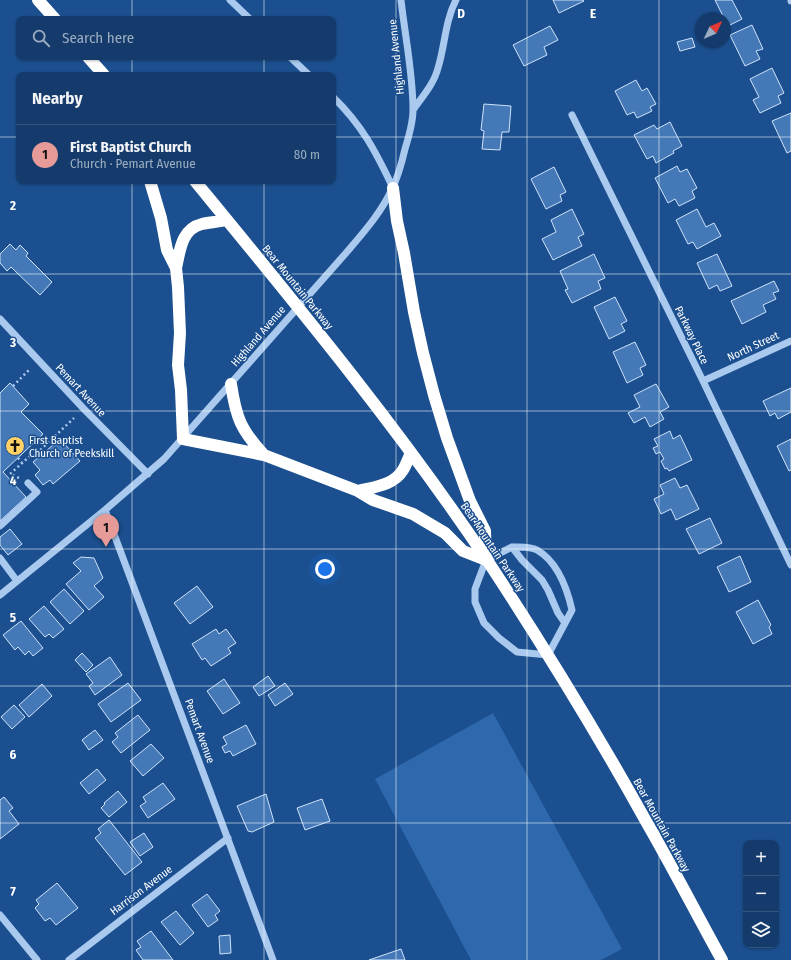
<!DOCTYPE html>
<meta charset="utf-8">
<style>
:root{--surface:#143b6b;--page:#214673;--text:#f1f3f6;--muted:#9dadc1;--line:#33557e;--accent:#e69b98}
body{margin:0;font-family:"Fira Sans Condensed",sans-serif;background:var(--page);color:var(--text)}
.controls{position:absolute;right:12px;bottom:12px;display:grid;overflow:hidden;border-radius:8px;box-shadow:0 1px 3px #0004}
.controls button{width:36px;height:36px;display:grid;place-items:center;padding:0;border:0;border-bottom:1px solid var(--line);background:var(--surface);color:var(--text);font:20px sans-serif}
.compass{position:absolute;left:695px;top:12px;width:36px;height:36px;border-radius:50%;background:var(--surface);box-shadow:0 1px 3px #0004;rotate:46deg}
.you{position:absolute;left:325px;top:569px;width:14px;height:14px;margin:-10px;border:3px solid #fff;border-radius:50%;background:#1a73e8;box-shadow:0 0 0 6px #1a73e833}
.badge{display:grid;place-items:center;width:26px;height:26px;border-radius:50%;background:var(--accent);color:#111;font-size:13px;font-weight:700}
.pin{position:absolute;translate:-50% -33px;filter:drop-shadow(0 1px 2px #0008)}
.pin::after{content:'';position:absolute;top:21px;width:14px;height:12px;background:inherit;clip-path:polygon(0 0,100% 0,50% 100%)}
.list{margin:0;padding:0;list-style:none}
h2{display:flex;justify-content:space-between;align-items:center;height:52px;margin:0;padding:0 16px;font-size:17px}
h2 small{font-size:13px;font-weight:400;color:var(--muted)}
.list li{display:grid;grid-template-columns:26px 1fr auto;gap:12px;align-items:center;box-sizing:border-box;height:60px;padding:0 16px;border-top:1px solid var(--line)}
.list b{display:block;font-size:15px;white-space:nowrap}
.list p{margin:0;font-size:13px;white-space:nowrap;color:var(--muted)}
.list em{font-size:13px;font-style:normal;color:var(--muted)}
.icon{flex:none;width:22px;height:22px;fill:none;stroke:currentColor;stroke-width:2;stroke-linecap:round;stroke-linejoin:round}
.map{position:relative;flex:none;width:791px;height:960px;overflow:hidden}
.search{position:absolute;background:var(--surface);box-shadow:0 1px 3px #0004;left:16px;top:16px;width:320px;height:44px;display:flex;align-items:center;gap:10px;box-sizing:border-box;padding:0 14px;border-radius:8px;color:var(--muted);font-size:15px}
.panel{position:absolute;background:var(--surface);box-shadow:0 1px 3px #0004;left:16px;top:72px;width:320px;height:112px;border-radius:8px}
.map>svg:first-child{display:block}
.green{fill:#2e69ad}
.building{fill:#4478b7;stroke:#cfe3fa}
.lines{fill:none;stroke-linecap:round;stroke-linejoin:round}
.path{stroke:#a9c9ee;stroke-width:2.5;stroke-dasharray:2 3;stroke-linecap:butt}
.minor{stroke:#a9c9ee;stroke-width:7}
.highway{stroke:#fff;stroke-width:12}
.grid{fill:none;stroke:#fff;stroke-width:1;stroke-opacity:0.55}
.labels{text-anchor:middle;stroke-width:3;stroke-linejoin:round;paint-order:stroke}
.street-label{font-size:11px;fill:#fff;stroke:#1b4f8f}
.poi-label{font-size:11px;fill:#fff;stroke:#1b4f8f;text-anchor:start}
.grid-label{font-size:13px;text-anchor:middle;font-weight:bold;fill:#fff;stroke:#1b4f8f;stroke-width:3;stroke-linejoin:round;paint-order:stroke}
</style>
<div class="map">
<svg width="791" height="960" viewBox="0 0 791 960">
<rect width="100%" height="100%" fill="#1b4f8f"/>
<path class="green" d="M 493,713 L 622,949 L 601,960 L 471,960 L 375,779 Z"/>
<path class="building" d="M 553,0 L 583,0 L 584,1 L 559,13 Z
M 715,0 L 732,0 L 742,19 L 728,26 L 725,18 L 724,18 Z
M 752,25 L 763,49 L 756,51 L 760,59 L 745,66 L 730,35 Z
M 550,26 L 558,40 L 544,47 L 547,55 L 524,66 L 513,45 Z
M 692,38 L 695,47 L 680,51 L 677,42 Z
M 772,68 L 784,93 L 778,96 L 781,103 L 760,113 L 753,100 L 759,97 L 750,79 Z
M 636,80 L 642,91 L 647,88 L 656,104 L 650,107 L 652,111 L 637,118 L 634,112 L 627,115 L 615,91 Z
M 484,104 L 511,106 L 509,132 L 502,132 L 500,150 L 482,149 L 484,131 L 481,130 Z
M 791,113 L 791,151 L 787,153 L 772,121 Z
M 670,122 L 682,146 L 673,151 L 674,153 L 656,163 L 653,156 L 647,159 L 634,135 L 654,125 L 657,129 Z
M 677,166 L 680,172 L 687,169 L 697,188 L 692,191 L 695,198 L 679,206 L 675,199 L 668,203 L 655,178 Z
M 554,167 L 566,192 L 560,195 L 562,201 L 546,209 L 531,179 Z
M 572,209 L 584,234 L 578,237 L 582,246 L 553,260 L 542,239 L 556,232 L 551,220 Z
M 697,209 L 706,227 L 714,223 L 721,236 L 697,249 L 693,242 L 688,244 L 676,220 Z
M 10,244 L 16,250 L 20,245 L 28,253 L 26,256 L 52,282 L 40,295 L 11,267 L 7,271 L 0,263 L 0,254 Z
M 594,254 L 605,278 L 598,281 L 601,289 L 572,303 L 565,290 L 568,289 L 560,271 Z
M 717,254 L 732,286 L 720,291 L 717,285 L 709,289 L 697,263 Z
M 774,281 L 779,291 L 773,293 L 776,299 L 763,305 L 766,312 L 742,324 L 731,301 Z
M 615,297 L 627,321 L 621,324 L 625,331 L 609,339 L 594,307 Z
M 635,342 L 646,365 L 640,368 L 643,375 L 627,383 L 613,352 Z
M 10,383 L 29,404 L 21,412 L 43,434 L 3,472 L 26,497 L 0,521 L 0,393 Z
M 656,384 L 669,407 L 660,412 L 664,419 L 650,427 L 645,417 L 634,423 L 628,413 L 640,407 L 634,395 Z
M 791,388 L 791,412 L 778,419 L 775,413 L 770,416 L 763,401 Z
M 670,431 L 673,439 L 680,435 L 692,460 L 669,471 L 667,468 L 665,469 L 661,461 L 664,459 L 660,452 L 656,454 L 653,448 L 658,446 L 654,439 Z
M 60,439 L 80,461 L 53,484 L 50,480 L 43,485 L 35,475 L 40,470 L 33,462 Z
M 791,439 L 791,470 L 789,471 L 777,446 Z
M 675,478 L 680,488 L 687,485 L 699,509 L 676,520 L 671,509 L 661,514 L 654,499 L 664,494 L 660,485 Z
M 710,518 L 722,543 L 699,554 L 686,529 Z
M 10,529 L 22,544 L 8,555 L 0,545 L 0,537 Z
M 740,556 L 751,582 L 729,592 L 717,567 Z
M 81,557 L 94,558 L 103,578 L 94,586 L 104,597 L 89,610 L 66,584 L 81,571 L 73,563 Z
M 197,586 L 213,607 L 190,624 L 174,603 Z
M 64,589 L 84,611 L 70,624 L 50,602 Z
M 758,600 L 771,625 L 769,627 L 772,634 L 753,644 L 736,612 Z
M 44,606 L 64,629 L 53,638 L 49,634 L 45,637 L 29,619 Z
M 21,621 L 43,648 L 33,656 L 29,651 L 25,655 L 18,647 L 15,650 L 3,635 Z
M 216,629 L 219,634 L 226,629 L 236,643 L 228,648 L 231,653 L 211,666 L 205,658 L 202,660 L 192,644 Z
M 82,653 L 93,665 L 86,672 L 75,660 Z
M 110,657 L 122,675 L 95,695 L 89,686 L 93,683 L 86,674 Z
M 268,676 L 275,686 L 259,696 L 253,687 Z
M 224,679 L 240,703 L 223,714 L 207,691 Z
M 128,683 L 141,700 L 111,722 L 98,704 Z
M 285,683 L 293,694 L 275,706 L 268,695 Z
M 42,684 L 52,696 L 29,717 L 19,705 Z
M 14,705 L 25,717 L 12,729 L 1,717 Z
M 138,715 L 150,730 L 121,753 L 112,742 L 118,737 L 115,733 Z
M 246,725 L 256,744 L 233,756 L 230,751 L 225,753 L 222,747 L 227,744 L 223,737 Z
M 95,730 L 103,740 L 89,750 L 82,740 Z
M 151,744 L 164,758 L 143,776 L 130,761 Z
M 97,769 L 106,780 L 89,794 L 80,783 Z
M 163,783 L 175,799 L 148,818 L 140,806 L 146,802 L 143,797 Z
M 118,791 L 127,802 L 109,817 L 101,808 L 105,804 L 104,803 Z
M 266,794 L 274,822 L 252,832 L 248,831 L 237,806 Z
M 4,797 L 13,808 L 9,811 L 19,824 L 0,839 L 0,800 Z
M 322,799 L 330,821 L 305,830 L 297,808 Z
M 109,820 L 142,862 L 125,875 L 95,838 L 101,833 L 98,829 Z
M 144,833 L 153,847 L 140,856 L 130,842 Z
M 57,883 L 78,908 L 56,925 L 50,918 L 45,921 L 35,908 L 39,904 L 36,900 Z
M 207,894 L 220,911 L 215,915 L 218,920 L 208,927 L 192,905 Z
M 176,911 L 194,933 L 180,945 L 161,922 Z
M 151,931 L 173,960 L 143,960 L 136,950 L 141,947 L 137,941 Z
M 230,935 L 231,953 L 220,954 L 219,936 Z
M 401,949 L 405,960 L 369,960 Z"/>
<g class="lines">
<path class="path" d="M 13,386 L 29,370
M 18,458 L 22,463
M 19,478 L 10,474 L 31,455 L 34,456 L 74,418"/>
<path class="minor" d="M 230,0 L 250,19
M 791,0 L 791,1
M 290,57 L 309,75
M 333,97 C 362,125 376,152 393,188
M 413,110 C 422,97 434,84 438,68 C 445,46 445,21 456,0
M 572,115 L 703,381 L 791,565
M 0,319 L 83,408 L 148,474
M 703,381 L 791,341
M 105,510 L 273,960
M 0,526 L 37,492 L 28,483
M 512,547 C 520,547 530,546 537,550 C 558,562 567,588 572,610 L 548,655 L 517,652 L 499,638 L 484,623 L 475,602 L 475,589 L 486,560 Z
M 512,547 L 522,560 L 542,580 L 548,590 L 558,613 L 565,623
M 0,558 L 17,581
M 0,595 L 105,510 L 164,459 L 346,253 C 363,233 381,213 392,189 C 398,177 402,162 405,149 C 409,136 413,122 413,110 C 413,73 405,36 401,0
M 0,915 L 37,960
M 69,960 L 228,838"/>
<path class="highway" d="M 38,0 L 55,19
M 88,57 L 104,75
M 150,181 L 161,218 L 167,250 L 176,268 L 178,287 L 180,333 L 178,365 L 181,390 L 183,439 L 264,455 L 358,491 L 373,500 L 413,514 L 445,533 L 463,551 L 486,560
M 195,181 C 296,304 398,427 487,560 C 543,645 597,733 647,823 C 673,868 697,915 722,960
M 393,188 L 397,221 L 404,253 L 414,312 L 423,353 L 434,395 L 447,438 L 470,501 L 485,531 L 486,560
M 176,268 C 180,251 181,229 202,224 C 210,222 219,222 227,220
M 231,384 C 236,418 241,430 264,455
M 358,491 C 374,487 394,485 403,470 C 406,465 408,459 411,453"/>
</g>
<path class="grid" d="M 132,0 L 132,19M 264,0 L 264,19M 396,0 L 396,960M 527,0 L 527,960M 659,0 L 659,960M 132,57 L 132,75M 264,57 L 264,75M 0,137 L 19,137M 333,137 L 791,137M 132,181 L 132,960M 264,181 L 264,960M 0,274 L 791,274M 0,411 L 791,411M 0,549 L 791,549M 0,686 L 791,686M 0,823 L 791,823"/>
<defs>
<symbol id="church-disc" viewBox="-11 -11 22 22"><circle r="9.5" fill="#ffd166" stroke="#1b4f8f"/><path d="M-1.2-6h2.4v3.5h3.3v2.4h-3.3V6h-2.4V-.1h-3.3v-2.4h3.3Z" fill="#111"/></symbol>
</defs>
<g fill-rule="evenodd">
<use href="#church-disc" x="4" y="435" width="22" height="22"/>
</g>
<g class="labels">
<g class="street-label">
<text transform="translate(396 57) rotate(-96)" y="4">Highland Avenue</text>
<text transform="translate(298 287) rotate(51)" y="4">Bear Mountain Parkway</text>
<text transform="translate(692 335) rotate(64)" y="4">Parkway Place</text>
<text transform="translate(258 336) rotate(-49)" y="4">Highland Avenue</text>
<text transform="translate(753 346) rotate(-25)" y="4">North Street</text>
<text transform="translate(81 390) rotate(47)" y="4">Pemart Avenue</text>
<text transform="translate(493 547) rotate(56)" y="4">Bear Mountain Parkway</text>
<text transform="translate(200 731) rotate(70)" y="4">Pemart Avenue</text>
<text transform="translate(662 825) rotate(61)" y="4">Bear Mountain Parkway</text>
<text transform="translate(141 890) rotate(-37)" y="4">Harrison Avenue</text>
</g>
<g class="poi-label">
<text x="29" y="444">First Baptist<tspan x="29" dy="13">Church of Peekskill</tspan></text>
</g>
</g>
<g class="grid-label">
<text x="461" y="18">D</text>
<text x="593" y="18">E</text>
<text x="13" y="210">2</text>
<text x="13" y="347">3</text>
<text x="13" y="485">4</text>
<text x="13" y="622">5</text>
<text x="13" y="759">6</text>
<text x="13" y="896">7</text>
</g>
</svg>
<div class="controls">
<button>+</button>
<button>−</button>
<button><svg class="icon" aria-label="layers" viewBox="0 0 24 24"><path d="M12 4l9 5-9 5-9-5zM3 14l9 5 9-5"/></svg></button>
</div>
<svg class="compass" viewBox="-18 -18 36 36"><path d="M0-13l5 13h-10z" fill="#e53935"/><path d="M0 13l5-13h-10z" fill="#9dadc1"/></svg>
<div class="you"></div>
<div class="pin badge" style="left:106px;top:547px">1</div>
<div class="search"><svg class="icon" aria-label="search" viewBox="0 0 24 24"><circle cx="10" cy="10" r="6"/><path d="M15 15l6 6"/></svg>Search here</div>
<section class="panel">
<h2>Nearby<small></small></h2>
<ul class="list">
<li><span class="badge">1</span><div><b>First Baptist Church</b><p>Church · Pemart Avenue</p></div><em>80 m</em></li>
</ul>
</section>
</div>
